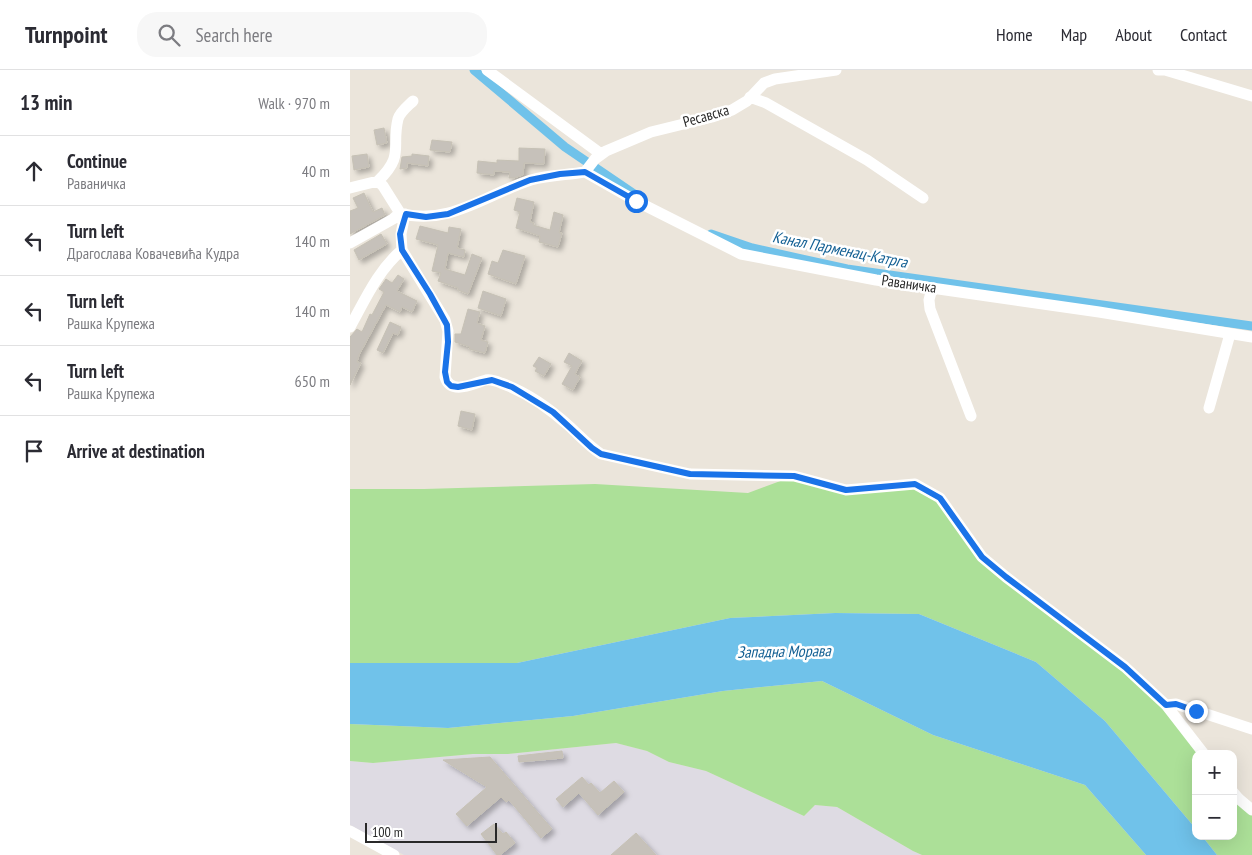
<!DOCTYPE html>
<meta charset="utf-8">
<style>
:root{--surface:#fff;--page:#f7f7f7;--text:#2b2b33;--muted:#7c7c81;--line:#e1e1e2}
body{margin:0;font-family:"PT Sans Narrow",sans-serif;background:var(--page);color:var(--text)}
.controls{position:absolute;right:15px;bottom:15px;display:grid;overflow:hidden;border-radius:10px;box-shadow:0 5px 20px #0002}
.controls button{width:45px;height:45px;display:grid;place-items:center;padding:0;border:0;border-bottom:1px solid var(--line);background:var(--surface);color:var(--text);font:25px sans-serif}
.scale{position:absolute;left:15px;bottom:12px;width:132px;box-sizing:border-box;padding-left:5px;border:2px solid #292929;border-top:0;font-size:14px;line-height:18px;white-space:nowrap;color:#292929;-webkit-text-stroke:4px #fff;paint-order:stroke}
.stop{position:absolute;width:15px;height:15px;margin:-11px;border:4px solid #1a73e8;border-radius:50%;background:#fff}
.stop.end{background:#1a73e8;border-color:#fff;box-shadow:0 1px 5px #0008}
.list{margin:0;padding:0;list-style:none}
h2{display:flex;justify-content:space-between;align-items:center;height:65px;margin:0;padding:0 20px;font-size:21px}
h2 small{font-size:16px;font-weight:400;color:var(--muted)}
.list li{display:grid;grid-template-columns:32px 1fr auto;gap:15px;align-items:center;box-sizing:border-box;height:70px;padding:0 20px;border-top:1px solid var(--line)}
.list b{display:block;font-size:19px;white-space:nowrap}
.list p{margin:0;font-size:16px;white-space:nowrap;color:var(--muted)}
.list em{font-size:16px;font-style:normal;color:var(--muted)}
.icon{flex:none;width:28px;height:28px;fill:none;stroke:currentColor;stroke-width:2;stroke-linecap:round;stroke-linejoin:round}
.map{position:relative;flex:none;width:902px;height:785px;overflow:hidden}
header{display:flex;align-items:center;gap:30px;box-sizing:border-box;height:70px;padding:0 25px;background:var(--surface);border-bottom:1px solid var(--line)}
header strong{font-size:24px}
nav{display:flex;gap:28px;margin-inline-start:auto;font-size:18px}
.search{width:350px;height:45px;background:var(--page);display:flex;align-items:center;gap:12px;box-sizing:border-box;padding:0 18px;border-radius:20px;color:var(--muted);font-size:19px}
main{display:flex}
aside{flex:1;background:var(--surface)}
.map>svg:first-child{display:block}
.industrial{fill:#dedbe3}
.green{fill:#ace098}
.water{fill:#70c2ea}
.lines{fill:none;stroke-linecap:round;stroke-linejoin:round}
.canal{stroke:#70c2ea;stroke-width:9}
.building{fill:#c6c1ba;stroke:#c6c1b5;filter:url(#shadow)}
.minor{stroke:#fff;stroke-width:11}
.route{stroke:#1a73e8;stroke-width:6}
.labels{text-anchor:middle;stroke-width:5;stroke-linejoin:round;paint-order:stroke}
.street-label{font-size:15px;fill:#292929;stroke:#fff}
.water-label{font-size:16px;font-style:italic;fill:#125f93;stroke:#fff}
</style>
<header>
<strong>Turnpoint</strong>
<div class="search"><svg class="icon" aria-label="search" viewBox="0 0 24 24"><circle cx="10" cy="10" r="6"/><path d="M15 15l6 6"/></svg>Search here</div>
<nav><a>Home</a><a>Map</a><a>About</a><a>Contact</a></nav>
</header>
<main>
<aside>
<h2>13 min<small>Walk · 970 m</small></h2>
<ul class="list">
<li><svg class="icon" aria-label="ahead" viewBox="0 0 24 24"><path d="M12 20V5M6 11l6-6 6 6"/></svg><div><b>Continue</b><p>Раваничка</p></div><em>40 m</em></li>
<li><svg class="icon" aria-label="left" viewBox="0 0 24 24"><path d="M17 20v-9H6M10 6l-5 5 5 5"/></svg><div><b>Turn left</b><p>Драгослава Ковачевића Кудра</p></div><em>140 m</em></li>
<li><svg class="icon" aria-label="left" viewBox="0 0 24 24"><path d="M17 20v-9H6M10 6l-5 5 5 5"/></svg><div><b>Turn left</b><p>Рашка Крупежа</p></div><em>140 m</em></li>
<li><svg class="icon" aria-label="left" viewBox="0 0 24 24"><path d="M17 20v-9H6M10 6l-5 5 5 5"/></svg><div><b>Turn left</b><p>Рашка Крупежа</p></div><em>650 m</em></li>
<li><svg class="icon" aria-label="arrive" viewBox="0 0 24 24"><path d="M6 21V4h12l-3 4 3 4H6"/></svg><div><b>Arrive at destination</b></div></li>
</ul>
</aside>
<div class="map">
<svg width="902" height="785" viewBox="0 0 902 785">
<defs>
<filter id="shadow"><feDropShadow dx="3.5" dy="3.5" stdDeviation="2.5" flood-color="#0004"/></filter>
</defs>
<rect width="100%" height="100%" fill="#ebe5db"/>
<path class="industrial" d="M 266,673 L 297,681 L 319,692 L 356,701 L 454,746 L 465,735 L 487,737 L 563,781 L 572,785 L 54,785 L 0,755 L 0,691 L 23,693 L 123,684 L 158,684 Z"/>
<path class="green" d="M 444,406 L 496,420 L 565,414 L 590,428 L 632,487 L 775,597 L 854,684 L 846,684 L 846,759 L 755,651 L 686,592 L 569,544 L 485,543 L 380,548 L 167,593 L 0,593 L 0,419 L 74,419 L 245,414 L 398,423 Z
M 472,611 L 583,665 L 735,715 L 796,785 L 572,785 L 563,781 L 487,737 L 465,735 L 454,746 L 356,701 L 319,692 L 297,681 L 266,673 L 158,684 L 123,684 L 23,693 L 0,691 L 0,654 L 98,658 L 223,646 L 373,621 Z
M 883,722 L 902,740 L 902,785 L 867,785 L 852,766 L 883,766 Z"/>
<path class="water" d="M 485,543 L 569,544 L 686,592 L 755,651 L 846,759 L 846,766 L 852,766 L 867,785 L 796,785 L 735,715 L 583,665 L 472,611 L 373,621 L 223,646 L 98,658 L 0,654 L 0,593 L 167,593 L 380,548 Z"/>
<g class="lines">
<path class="canal" d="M 124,0 L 215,77 L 290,128
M 361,164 L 402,178 L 497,199 L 902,256"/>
</g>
<path class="building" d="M 34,58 L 37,73 L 27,75 L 24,60 Z
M 82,70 L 102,72 L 100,82 L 80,80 Z
M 169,78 L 195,79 L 194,94 L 174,93 L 173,105 L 164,108 L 159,108 L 160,102 L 144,101 L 144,105 L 127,103 L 128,91 L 147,93 L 147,90 L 169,91 Z
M 17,84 L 19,97 L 4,100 L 2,86 Z
M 62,84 L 79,86 L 78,96 L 57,93 L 57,98 L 50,99 L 52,87 L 62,86 Z
M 14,123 L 23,142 L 32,138 L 35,145 L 0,164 L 0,141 L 8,138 L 3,128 Z
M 167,128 L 184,132 L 180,152 L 184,153 L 183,155 L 200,160 L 204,142 L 213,145 L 209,163 L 212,163 L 208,177 L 189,172 L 190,166 L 166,158 L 170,142 L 164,140 Z
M 70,156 L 98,163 L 99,157 L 111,159 L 107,178 L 115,180 L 114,187 L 98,183 L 95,199 L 115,205 L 122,184 L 132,188 L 118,224 L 108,220 L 108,218 L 88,211 L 91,203 L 82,201 L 88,175 L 66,169 Z
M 31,164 L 37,174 L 9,190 L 4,180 Z
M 153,180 L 175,186 L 166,214 L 138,204 L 142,191 L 148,193 Z
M 48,205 L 54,209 L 47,221 L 67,231 L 62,242 L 52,237 L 50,242 L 36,235 L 9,285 L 7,292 L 11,293 L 0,315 L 0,267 L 7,259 L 12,262 L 20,244 L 22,245 L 34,222 L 29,219 L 36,209 L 42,213 Z
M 133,221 L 156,229 L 151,246 L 128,238 Z
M 118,239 L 130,242 L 127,253 L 135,256 L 131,270 L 138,272 L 135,283 L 119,279 L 120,277 L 105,272 L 105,264 L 111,264 Z
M 40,252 L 51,257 L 48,265 L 43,263 L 33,283 L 27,280 Z
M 219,283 L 232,291 L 225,304 L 230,307 L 223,320 L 212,314 L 222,296 L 214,292 Z
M 189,287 L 201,294 L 194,306 L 185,301 L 187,298 L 183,296 Z
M 111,341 L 125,344 L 122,360 L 108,356 Z
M 212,681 L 213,688 L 169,692 L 168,686 Z
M 140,687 L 202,759 L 191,768 L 159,730 L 156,732 L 151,727 L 117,756 L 106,744 L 137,717 L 93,690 Z
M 232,707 L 239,715 L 241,713 L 250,723 L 264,711 L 274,722 L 248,745 L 229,723 L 213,737 L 206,729 Z
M 144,754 L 153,764 L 156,762 L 165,773 L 150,785 L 147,785 L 131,764 Z
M 286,763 L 306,785 L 261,785 Z"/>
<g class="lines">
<path class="minor" d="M 137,0 L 251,84
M 808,0 L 815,0 L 902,26
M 400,27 L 416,33 L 517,90 L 573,128
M 235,102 L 286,131 L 391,184 L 526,210 L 749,242 L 902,267
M 28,111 C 55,85 41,78 48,49 C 50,42 58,36 63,31
M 0,118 L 28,111 L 33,116 L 50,143 C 98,157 137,124 181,110 C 199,105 217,105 235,102 L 245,89 L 256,81 L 301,62 L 362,47 L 382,40 L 397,31 L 414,13 L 425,9 L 486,0
M 55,144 L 51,164 L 52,180 L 95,250 L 98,261 L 95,307 C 101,326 124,313 136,310 C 141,309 146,311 151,313 C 176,322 199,338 219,356 C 230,366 239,376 251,384 L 340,404 L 444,406 L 496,420 L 565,414 L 590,428 L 632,487 L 656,507 L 775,597 L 816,635 L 854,684
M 0,173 L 43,149 L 50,143
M 582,218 L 579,230 L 580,239 L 621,346
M 0,257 C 15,230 28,200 52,180
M 859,338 L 880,264
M 816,635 L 826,634 L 902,659
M 883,722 L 889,729 L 902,740
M 0,761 L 44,785"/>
</g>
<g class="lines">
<path class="route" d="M 286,131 L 235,102 L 210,104 L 180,110 L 98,144 L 76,147 L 56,144 L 50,164 L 52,180 L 80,224 L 97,255 L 98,272 L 95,302 L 97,312 L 101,316 L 108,317 L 142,310 L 162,317 L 203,342 L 242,378 L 251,384 L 340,404 L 444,406 L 496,420 L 565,414 L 590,428 L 632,487 L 656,507 L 775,597 L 816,635 L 826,634 L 846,641"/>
</g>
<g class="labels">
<g class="street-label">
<text transform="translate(356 46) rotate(-16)" y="5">Ресавска</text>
<text transform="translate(559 214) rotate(8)" y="5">Раваничка</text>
</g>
<g class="water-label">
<text transform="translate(490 179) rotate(11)" y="6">Канал Парменац-Катрга</text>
<text transform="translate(434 581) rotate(-1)" y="6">Западна Морава</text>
</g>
</g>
</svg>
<div class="controls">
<button>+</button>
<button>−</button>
</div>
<div class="scale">100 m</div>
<div class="stop" style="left:286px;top:131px"></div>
<div class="stop end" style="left:846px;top:641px"></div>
</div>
</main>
